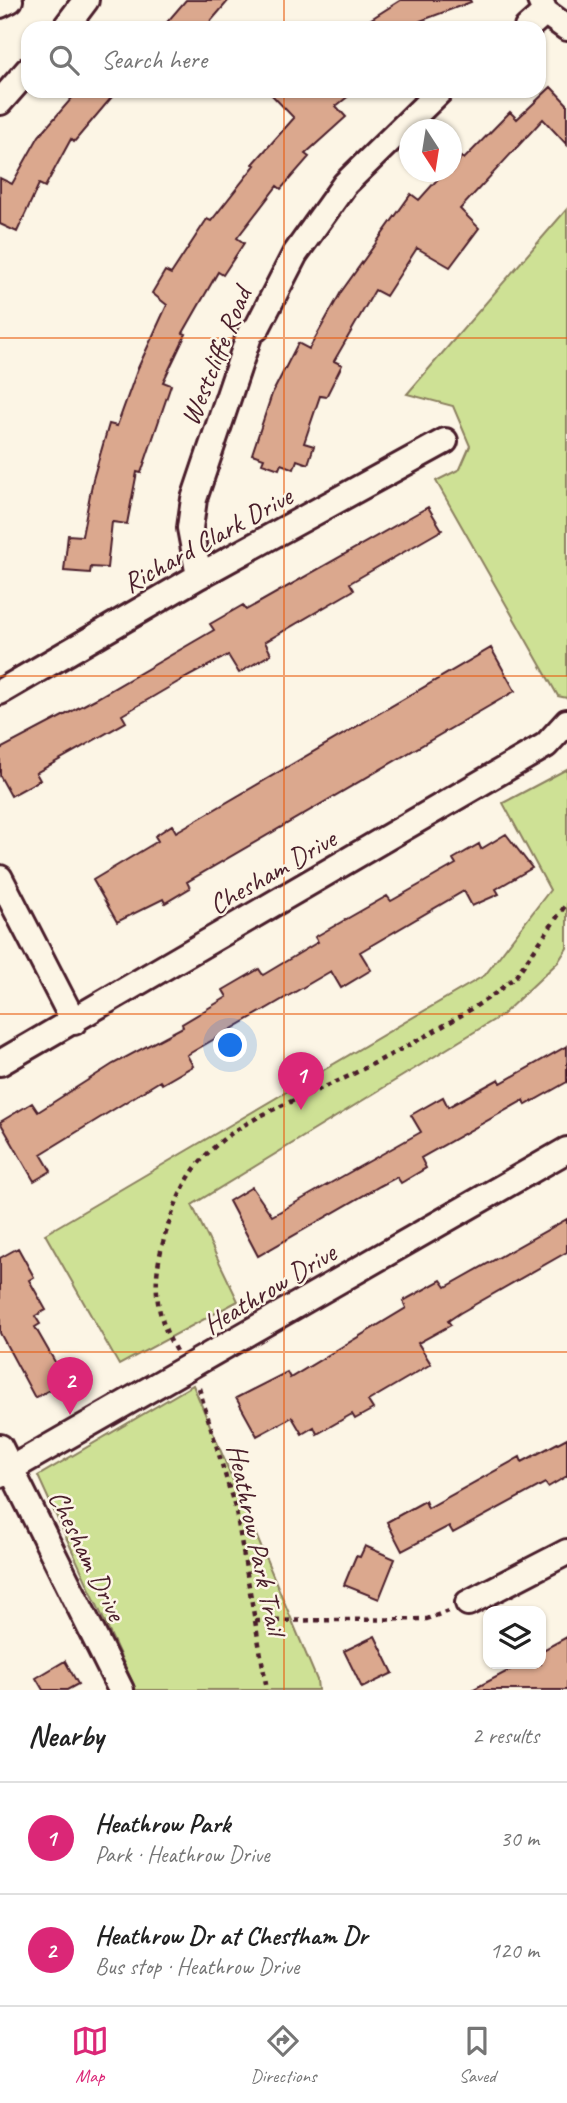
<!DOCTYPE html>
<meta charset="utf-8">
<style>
:root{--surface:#fff;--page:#f6f6f6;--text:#222;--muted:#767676;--line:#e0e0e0;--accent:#db2777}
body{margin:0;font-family:Caveat,sans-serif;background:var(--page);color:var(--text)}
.controls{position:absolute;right:21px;bottom:21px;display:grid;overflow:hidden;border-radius:14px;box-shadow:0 2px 5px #0004}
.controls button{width:63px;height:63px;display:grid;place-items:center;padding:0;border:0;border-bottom:2px solid var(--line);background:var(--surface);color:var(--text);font:35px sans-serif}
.compass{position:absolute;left:399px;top:119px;width:63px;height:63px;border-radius:50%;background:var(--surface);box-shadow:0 2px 5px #0004;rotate:168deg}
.you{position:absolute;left:231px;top:1046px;width:24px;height:24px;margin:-18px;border:5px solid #fff;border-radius:50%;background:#1a73e8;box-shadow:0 0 0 10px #1a73e833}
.badge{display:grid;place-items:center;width:46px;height:46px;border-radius:50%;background:var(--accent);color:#fff;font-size:23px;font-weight:700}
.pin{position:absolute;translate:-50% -58px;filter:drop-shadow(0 2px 4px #0008)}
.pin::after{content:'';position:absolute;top:37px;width:24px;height:21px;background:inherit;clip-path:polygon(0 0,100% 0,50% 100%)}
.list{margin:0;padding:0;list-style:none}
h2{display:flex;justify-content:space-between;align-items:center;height:91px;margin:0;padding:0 28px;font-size:30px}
h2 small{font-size:23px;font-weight:400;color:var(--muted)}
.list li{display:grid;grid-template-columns:46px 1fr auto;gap:21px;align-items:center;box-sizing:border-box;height:112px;padding:0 28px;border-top:2px solid var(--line)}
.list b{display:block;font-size:26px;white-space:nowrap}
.list p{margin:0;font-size:23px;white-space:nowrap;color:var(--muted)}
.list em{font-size:23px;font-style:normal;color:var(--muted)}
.icon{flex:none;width:38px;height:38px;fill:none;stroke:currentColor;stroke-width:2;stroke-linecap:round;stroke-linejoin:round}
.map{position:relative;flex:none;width:567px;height:1690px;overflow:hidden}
.search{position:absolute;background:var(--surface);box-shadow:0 2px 5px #0004;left:21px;right:21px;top:21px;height:77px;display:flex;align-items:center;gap:18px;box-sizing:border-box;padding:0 24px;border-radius:21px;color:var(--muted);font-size:26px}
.sheet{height:315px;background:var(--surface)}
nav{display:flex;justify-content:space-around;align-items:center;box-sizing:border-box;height:98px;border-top:2px solid var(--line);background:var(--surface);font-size:19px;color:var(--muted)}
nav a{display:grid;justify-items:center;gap:4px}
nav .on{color:var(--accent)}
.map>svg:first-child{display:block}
.green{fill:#cee195;stroke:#8c8060;stroke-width:2}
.building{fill:#dba88e;stroke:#4a1f2b;stroke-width:2}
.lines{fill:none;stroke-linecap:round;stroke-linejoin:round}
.minor-casing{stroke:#4a1f2b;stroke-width:30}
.path{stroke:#4a1f2b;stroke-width:4.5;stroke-dasharray:5 5;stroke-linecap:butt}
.minor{stroke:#fcf5e5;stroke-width:24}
.grid{fill:none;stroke:#e8590c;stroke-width:2;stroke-opacity:0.55}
.labels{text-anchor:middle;stroke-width:5;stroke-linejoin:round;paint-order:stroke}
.street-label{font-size:28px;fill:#4a1f2b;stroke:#fcf5e5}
</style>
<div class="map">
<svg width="567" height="1690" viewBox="0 0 567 1690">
<rect width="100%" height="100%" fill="#fcf5e5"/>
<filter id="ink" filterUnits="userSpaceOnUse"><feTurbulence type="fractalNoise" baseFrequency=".0143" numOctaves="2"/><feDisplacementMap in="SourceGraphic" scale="14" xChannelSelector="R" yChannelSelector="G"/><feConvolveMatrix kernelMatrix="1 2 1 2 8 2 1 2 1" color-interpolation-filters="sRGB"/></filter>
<g filter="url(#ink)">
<path class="green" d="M 567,209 L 567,698 L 558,696 L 436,481 L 460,469 L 470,446 L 453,406 L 407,394 Z
M 567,769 L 567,948 L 558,962 L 502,1015 L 192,1205 L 238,1301 L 119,1365 L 45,1234 L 485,975 L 550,890 L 503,803 Z
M 193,1385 L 317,1680 L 318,1690 L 136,1690 L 38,1476 Z"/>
<path class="building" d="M 186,0 L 229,0 L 205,28 L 162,28 Z
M 401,0 L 470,0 L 471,2 L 420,21 L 424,28 L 357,28 Z
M 551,87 L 567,104 L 567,145 L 543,119 L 460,209 L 479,228 L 450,267 L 417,248 L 386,296 L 375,290 L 334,361 L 342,365 L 326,397 L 320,396 L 304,443 L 314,446 L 308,464 L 297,460 L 294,469 L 281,464 L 279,469 L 262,463 L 264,458 L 252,454 L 272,394 L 298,343 L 309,349 L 341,292 L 411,194 L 419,200 L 444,172 L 452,172 L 461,157 L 464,159 L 510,112 L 517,119 Z
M 78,91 L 117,91 L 74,142 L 71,139 L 45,187 L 39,184 L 17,232 L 0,224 L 0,178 L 12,184 L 39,136 Z
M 268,91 L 355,91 L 336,106 L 346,117 L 305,154 L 309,157 L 281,189 L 277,186 L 237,238 L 244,243 L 223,275 L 218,272 L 183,333 L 186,334 L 163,382 L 171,385 L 141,473 L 137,472 L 127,524 L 112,522 L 107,568 L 91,567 L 90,573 L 64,571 L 68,535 L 82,536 L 93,479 L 109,424 L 117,426 L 138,368 L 167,305 L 152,293 L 165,271 L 171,274 L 207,219 L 211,221 L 255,165 L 253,164 L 294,118 Z
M 428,507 L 442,530 L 350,583 L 354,590 L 265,642 L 271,654 L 239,673 L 228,655 L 178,682 L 122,715 L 126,722 L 36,773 L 40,780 L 11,796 L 0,776 L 0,749 L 97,698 L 214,630 L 210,624 L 243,605 L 246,610 Z
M 491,648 L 515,691 L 187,882 L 190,888 L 165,903 L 163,899 L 117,922 L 93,880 L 158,841 L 155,836 L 172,825 L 176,832 Z
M 506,834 L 532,868 L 496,889 L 499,894 L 472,906 L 464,891 L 360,952 L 371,970 L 341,988 L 331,971 L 187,1055 L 193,1066 L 162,1084 L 160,1081 L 41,1154 L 51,1171 L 34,1181 L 0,1122 L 32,1103 L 38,1112 L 113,1064 L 183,1027 L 182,1024 L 227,997 L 223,990 L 259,969 L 263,975 L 318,942 L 315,937 L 387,896 L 391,901 L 456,864 L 453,859 L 479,844 L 481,849 Z
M 567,1046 L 567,1082 L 526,1105 L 524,1100 L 421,1158 L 426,1168 L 401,1183 L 397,1177 L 380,1186 L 258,1256 L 229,1201 L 252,1187 L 272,1216 L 421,1132 L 411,1115 L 443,1097 L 448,1107 L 499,1079 L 501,1083 Z
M 567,1219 L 567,1252 L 460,1313 L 448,1321 L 451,1325 L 418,1343 L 431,1364 L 368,1401 L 373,1409 L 355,1419 L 352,1414 L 317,1434 L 314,1427 L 302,1434 L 292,1417 L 257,1436 L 236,1398 L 287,1372 L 290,1378 L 406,1308 L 403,1301 L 441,1280 L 446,1287 Z
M 18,1248 L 34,1277 L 29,1280 L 46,1310 L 35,1316 L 40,1324 L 35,1327 L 66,1381 L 35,1398 L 0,1333 L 0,1258 Z
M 567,1438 L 567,1476 L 548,1487 L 545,1483 L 453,1533 L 449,1526 L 402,1551 L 387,1522 L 425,1501 L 428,1508 L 520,1457 L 522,1462 Z
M 365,1546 L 395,1559 L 379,1599 L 344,1585 L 356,1556 L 360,1557 Z
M 375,1636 L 393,1673 L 362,1688 L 344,1651 Z
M 567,1637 L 567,1690 L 472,1690 L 521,1664 L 541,1664 L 541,1651 Z
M 65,1661 L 78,1684 L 67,1690 L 43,1690 L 36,1678 Z"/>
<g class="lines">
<defs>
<path id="minor" d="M 540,0 L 545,12 L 567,28
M 0,5 L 10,0
M 65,28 L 86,0
M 527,28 L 545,12
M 0,102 L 28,70
M 199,576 L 190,528 L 194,499 L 250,333 L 257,328 L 295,254 L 345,184 L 440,91
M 0,692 L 199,576 L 445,441
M 0,878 L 74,1022
M 0,1063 L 546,745 L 567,722
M 0,1447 L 121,1690
M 0,1475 C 189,1367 378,1258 567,1150
M 468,1603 L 567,1552"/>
</defs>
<use href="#minor" class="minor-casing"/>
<path class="path" d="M 176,1351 C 154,1312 152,1281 164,1239 C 174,1206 184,1176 210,1151 C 250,1112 311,1096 359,1071 C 406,1047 454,1022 497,992 L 516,976 L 567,903
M 199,1388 L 236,1511 L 267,1690
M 255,1621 L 427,1619 L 448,1611"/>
<use href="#minor" class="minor"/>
</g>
</g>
<path class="grid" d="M 284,0 L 284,28M 284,91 L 284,1690M 0,338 L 567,338M 0,676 L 567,676M 0,1014 L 567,1014M 0,1352 L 567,1352"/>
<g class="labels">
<g class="street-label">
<text transform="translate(215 356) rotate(-68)" y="10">Westcliffe Road</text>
<text transform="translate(207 539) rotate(-29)" y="10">Richard Clark Drive</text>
<text transform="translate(272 871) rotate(-30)" y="10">Chesham Drive</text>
<text transform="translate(269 1288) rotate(-31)" y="10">Heathrow Drive</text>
<text transform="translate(257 1539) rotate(78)" y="10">Heathrow Park Trail</text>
<text transform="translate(88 1555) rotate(64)" y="10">Chesham Drive</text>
</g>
</g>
</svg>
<div class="controls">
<button><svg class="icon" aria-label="layers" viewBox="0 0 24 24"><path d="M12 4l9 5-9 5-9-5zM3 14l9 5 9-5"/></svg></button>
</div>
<svg class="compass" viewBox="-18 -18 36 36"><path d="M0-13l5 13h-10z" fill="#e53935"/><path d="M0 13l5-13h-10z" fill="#767676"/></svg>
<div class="you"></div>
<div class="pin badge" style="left:301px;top:1110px">1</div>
<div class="pin badge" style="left:70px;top:1415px">2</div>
<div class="search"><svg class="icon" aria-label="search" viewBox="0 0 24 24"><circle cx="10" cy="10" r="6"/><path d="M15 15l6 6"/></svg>Search here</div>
</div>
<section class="sheet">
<h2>Nearby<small>2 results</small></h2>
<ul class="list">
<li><span class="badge">1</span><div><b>Heathrow Park</b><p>Park · Heathrow Drive</p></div><em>30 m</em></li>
<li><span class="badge">2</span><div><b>Heathrow Dr at Chestham Dr</b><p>Bus stop · Heathrow Drive</p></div><em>120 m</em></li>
</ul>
</section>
<nav>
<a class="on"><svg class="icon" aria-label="map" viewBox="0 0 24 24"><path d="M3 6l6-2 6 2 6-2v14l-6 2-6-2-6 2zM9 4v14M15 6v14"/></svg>Map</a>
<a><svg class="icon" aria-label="directions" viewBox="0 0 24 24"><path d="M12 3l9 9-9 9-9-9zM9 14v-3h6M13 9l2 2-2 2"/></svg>Directions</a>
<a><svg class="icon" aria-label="saved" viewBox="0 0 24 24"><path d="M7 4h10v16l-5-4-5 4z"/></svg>Saved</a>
</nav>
